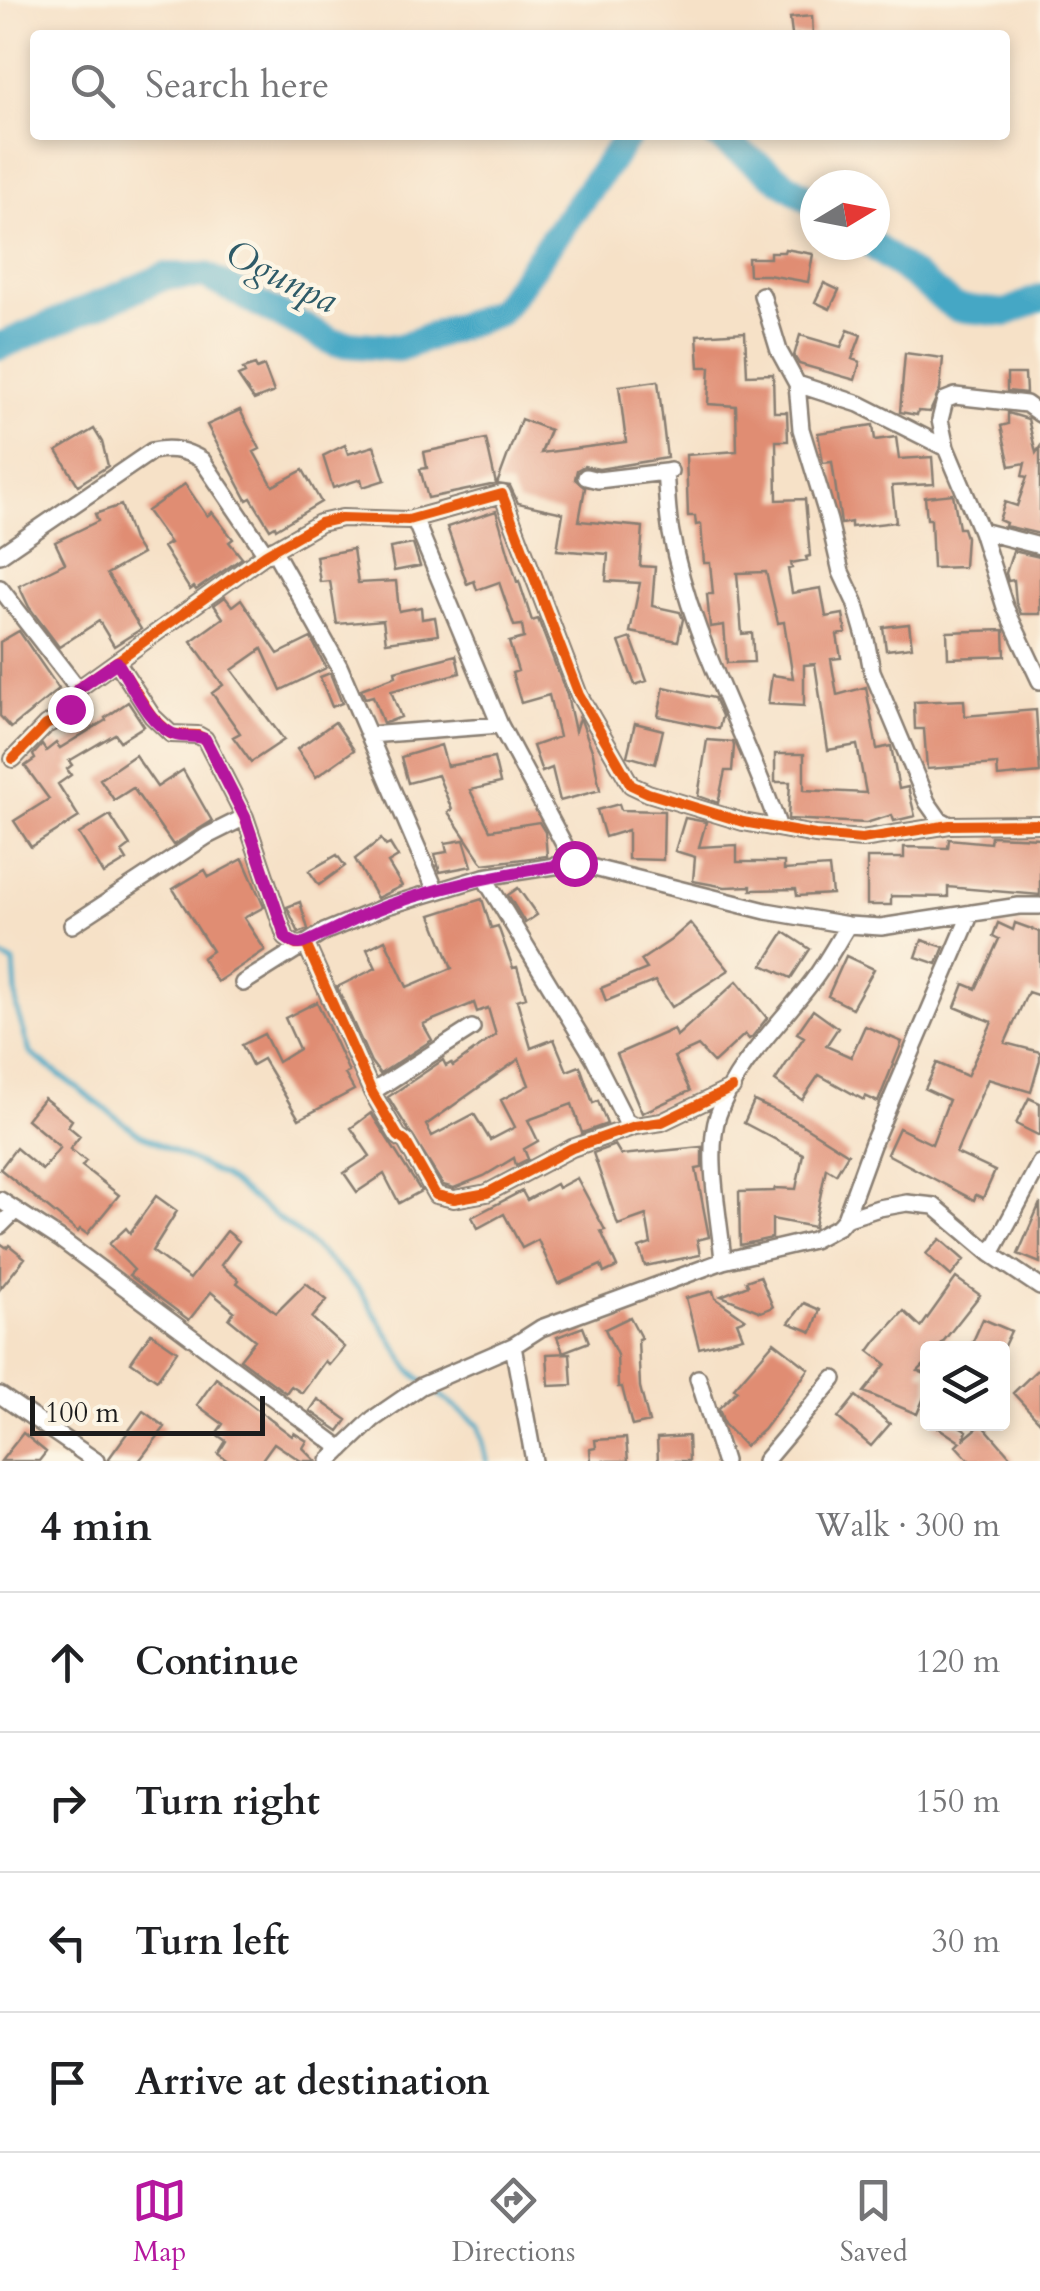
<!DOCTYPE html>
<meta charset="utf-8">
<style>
:root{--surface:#fff;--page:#f6f6f6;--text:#202124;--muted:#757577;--line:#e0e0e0;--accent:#b5179e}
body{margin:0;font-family:Cardo,serif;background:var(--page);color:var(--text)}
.controls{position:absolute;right:30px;bottom:30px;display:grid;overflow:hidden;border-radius:10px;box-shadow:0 5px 15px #0003}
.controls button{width:90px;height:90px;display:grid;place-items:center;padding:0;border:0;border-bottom:2px solid var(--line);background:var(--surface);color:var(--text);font:50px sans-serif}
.compass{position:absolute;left:800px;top:170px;width:90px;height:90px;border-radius:50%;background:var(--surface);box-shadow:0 5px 15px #0003;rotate:80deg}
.scale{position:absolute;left:30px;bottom:25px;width:235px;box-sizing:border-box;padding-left:10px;border:5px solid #1c1c1c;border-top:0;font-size:28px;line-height:35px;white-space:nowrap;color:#1c1c1c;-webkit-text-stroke:8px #fcf5e5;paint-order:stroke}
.stop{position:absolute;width:30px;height:30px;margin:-22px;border:8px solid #b5179e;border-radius:50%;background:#fff}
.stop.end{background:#b5179e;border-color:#fff;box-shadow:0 2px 10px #0008}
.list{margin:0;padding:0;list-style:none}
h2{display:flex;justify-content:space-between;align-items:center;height:130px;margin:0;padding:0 40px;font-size:42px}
h2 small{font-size:32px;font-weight:400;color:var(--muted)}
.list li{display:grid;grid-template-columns:65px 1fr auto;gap:30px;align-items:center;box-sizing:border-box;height:140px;padding:0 40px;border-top:2px solid var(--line)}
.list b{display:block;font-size:38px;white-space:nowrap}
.list em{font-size:32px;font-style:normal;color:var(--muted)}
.icon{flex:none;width:55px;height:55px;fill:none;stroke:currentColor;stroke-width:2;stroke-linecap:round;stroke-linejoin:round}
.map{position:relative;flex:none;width:1040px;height:1461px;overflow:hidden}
.search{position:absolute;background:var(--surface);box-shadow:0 5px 15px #0003;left:30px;right:30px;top:30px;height:110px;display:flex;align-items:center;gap:25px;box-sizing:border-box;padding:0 35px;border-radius:10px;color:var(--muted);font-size:38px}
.sheet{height:690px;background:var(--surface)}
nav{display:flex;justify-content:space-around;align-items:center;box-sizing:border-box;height:140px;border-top:2px solid var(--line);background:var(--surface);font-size:28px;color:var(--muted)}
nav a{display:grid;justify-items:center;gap:5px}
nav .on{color:var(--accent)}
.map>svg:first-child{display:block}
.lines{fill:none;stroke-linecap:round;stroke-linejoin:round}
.stream{stroke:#45a7c5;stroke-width:5}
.river{stroke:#45a7c5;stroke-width:28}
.building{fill:#e08d73;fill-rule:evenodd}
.street-casing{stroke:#897e72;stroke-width:20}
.street{stroke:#fff;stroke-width:15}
.cycleway-casing{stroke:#fcf5e5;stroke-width:16}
.cycleway{stroke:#e8590c;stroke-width:10}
.route{stroke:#b5179e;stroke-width:12}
.labels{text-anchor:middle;stroke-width:9;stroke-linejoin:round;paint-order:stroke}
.water-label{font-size:38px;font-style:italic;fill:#2e5b68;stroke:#fcf5e5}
</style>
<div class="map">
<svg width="1040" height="1461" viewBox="0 0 1040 1461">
<rect width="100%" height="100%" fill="#fcf5e5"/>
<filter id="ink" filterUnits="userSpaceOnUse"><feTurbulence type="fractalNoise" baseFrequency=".01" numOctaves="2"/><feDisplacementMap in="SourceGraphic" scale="20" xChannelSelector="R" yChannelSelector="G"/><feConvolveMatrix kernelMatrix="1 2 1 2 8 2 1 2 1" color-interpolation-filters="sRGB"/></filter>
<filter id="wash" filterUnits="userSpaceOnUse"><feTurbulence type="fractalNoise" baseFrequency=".0048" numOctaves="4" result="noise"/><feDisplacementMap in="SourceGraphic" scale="40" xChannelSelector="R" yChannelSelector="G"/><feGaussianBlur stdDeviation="2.25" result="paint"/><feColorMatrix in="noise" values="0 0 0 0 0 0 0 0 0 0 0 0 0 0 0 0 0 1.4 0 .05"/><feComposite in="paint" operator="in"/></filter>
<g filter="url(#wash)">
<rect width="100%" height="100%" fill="#f6e1c7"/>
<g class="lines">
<path class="stream" d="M 0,956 L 14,963 L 17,1009 L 30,1053 L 139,1134 L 223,1176 L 304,1238 L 360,1290 L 411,1371 L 423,1381
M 431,1388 L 479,1426 L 487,1461"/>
<path class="river" d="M 715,135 L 815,204
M 872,245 L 956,308 L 1006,313 L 1040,298
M 0,346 L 166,276 L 206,276 L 335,343 L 398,348 L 499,312 L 629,135"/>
</g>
<g id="blocks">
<path class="building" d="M 812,16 L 813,35 L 792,35 L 790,18 Z
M 785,249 L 813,254 L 808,282 L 768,275 L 749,275 L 748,258 L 770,258 L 770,252 L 784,252 Z
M 824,283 L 839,290 L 830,309 L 815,302 Z
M 848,330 L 861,335 L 852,359 L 860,362 L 855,380 L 799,364 L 794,356 L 800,335 L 841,347 Z
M 745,332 L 747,375 L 773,374 L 774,412 L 787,412 L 788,441 L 776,441 L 777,500 L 805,499 L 810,556 L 806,557 L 807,560 L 791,563 L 792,568 L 788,569 L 792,593 L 821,588 L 826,617 L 843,614 L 846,633 L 837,635 L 841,658 L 831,659 L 837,695 L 866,687 L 877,749 L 891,746 L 899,789 L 908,787 L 915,816 L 894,821 L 892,815 L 866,823 L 788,819 L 790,782 L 775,782 L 775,754 L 804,754 L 804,790 L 866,793 L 857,745 L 828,750 L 815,664 L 804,665 L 804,706 L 768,704 L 772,675 L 793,678 L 784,622 L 778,623 L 766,572 L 737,573 L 742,634 L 752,633 L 754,662 L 727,663 L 724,625 L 710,627 L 707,594 L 713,594 L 710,563 L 704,563 L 701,524 L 696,525 L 695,516 L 688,516 L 686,455 L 737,451 L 736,406 L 708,404 L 710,367 L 699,367 L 697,335 Z
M 905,353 L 943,358 L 940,390 L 930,412 L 918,411 L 917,415 L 900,412 Z
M 255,365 L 257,369 L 264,366 L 274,392 L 254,400 L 238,376 L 245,373 L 243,369 Z
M 1007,374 L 1025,374 L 1026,393 L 1007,391 Z
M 658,381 L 667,458 L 599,469 L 584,466 L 577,470 L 575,479 L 585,488 L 579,521 L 643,527 L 640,566 L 655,567 L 652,606 L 680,612 L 683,619 L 678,641 L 630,632 L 640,583 L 606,581 L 608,554 L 557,550 L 563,513 L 518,503 L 510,486 L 497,484 L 521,419 L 550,430 L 541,453 L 626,442 L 619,386 Z
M 240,410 L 260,449 L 254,452 L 273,486 L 303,470 L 321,502 L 276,529 L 275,526 L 270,529 L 251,498 L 247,500 L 207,425 Z
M 1008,413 L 1028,419 L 1036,453 L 1040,447 L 1040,534 L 1005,526 L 1006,523 L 999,520 L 1005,502 L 1017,506 L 1027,477 L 1022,476 L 1025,463 L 1010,466 L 1001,426 L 1008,424 Z
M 873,425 L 875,440 L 896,437 L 899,459 L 932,457 L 934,484 L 892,486 L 896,522 L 851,527 L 851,522 L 841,524 L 832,462 L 823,463 L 818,433 Z
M 94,429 L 102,442 L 108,466 L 78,485 L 57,451 Z
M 486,439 L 496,484 L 428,498 L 420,469 L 427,468 L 424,452 Z
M 345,445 L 348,454 L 374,446 L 385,480 L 363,487 L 361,479 L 333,488 L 323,456 Z
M 185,484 L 207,516 L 212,512 L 233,539 L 229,542 L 242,558 L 196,590 L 194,587 L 190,590 L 163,547 L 170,543 L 147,511 Z
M 953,494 L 959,528 L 963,528 L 966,537 L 964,567 L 933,568 L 931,519 L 927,519 L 925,497 Z
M 121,505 L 133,540 L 142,554 L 107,574 L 141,629 L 114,646 L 99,621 L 59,647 L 29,607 L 19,586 L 65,563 L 55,542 L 98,521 L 95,514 Z
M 496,511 L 517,582 L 519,581 L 532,621 L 538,619 L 567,695 L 575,731 L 579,718 L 581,720 L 593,753 L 600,790 L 560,801 L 552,768 L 542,772 L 533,746 L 559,737 L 549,695 L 521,703 L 512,673 L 518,671 L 509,642 L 524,638 L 522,625 L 514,626 L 499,582 L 477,590 L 474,581 L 467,584 L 447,527 Z
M 413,544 L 420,566 L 394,571 L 390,548 Z
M 353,549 L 358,583 L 396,581 L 399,611 L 421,607 L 422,619 L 435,617 L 438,635 L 386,642 L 383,620 L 337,624 L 330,581 L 320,582 L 316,556 Z
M 1013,551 L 1040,557 L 1040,614 L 1021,614 L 1016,603 L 1014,580 L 1008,581 L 1006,573 Z
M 225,597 L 232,606 L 241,599 L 278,654 L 311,638 L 326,668 L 281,690 L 262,649 L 232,670 L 284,740 L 251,762 L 233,737 L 240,733 L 212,693 L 223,685 L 191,641 L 223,618 L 214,605 Z
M 909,624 L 912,647 L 886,650 L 883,627 Z
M 1004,630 L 1005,656 L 948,658 L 947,632 Z
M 19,631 L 59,689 L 11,728 L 0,716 L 0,642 Z
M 631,638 L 647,681 L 635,685 L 619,642 Z
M 456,655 L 460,673 L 391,691 L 401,717 L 388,722 L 383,723 L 373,696 L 365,698 L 361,689 L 396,676 L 395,671 Z
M 330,673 L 342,703 L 332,707 L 320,677 Z
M 664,687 L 714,698 L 722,716 L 719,729 L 658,716 Z
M 964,700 L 965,716 L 1036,710 L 1040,773 L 998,777 L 997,764 L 927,769 L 924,729 L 915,729 L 914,702 Z
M 128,702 L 144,726 L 120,741 L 115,734 L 69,761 L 72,765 L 67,769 L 71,775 L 58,784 L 79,817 L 31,847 L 14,821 L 49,799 L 25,766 L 35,759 L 33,755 L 42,745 L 46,751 L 56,743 L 60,748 L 106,720 L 105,718 Z
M 335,722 L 354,750 L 316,777 L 297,749 Z
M 635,723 L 663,730 L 655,764 L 627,756 Z
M 707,740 L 733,742 L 734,746 L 732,771 L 725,771 L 718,803 L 698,796 Z
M 441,745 L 447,766 L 494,758 L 500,783 L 470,790 L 490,830 L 539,822 L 545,832 L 547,856 L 483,864 L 448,812 L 452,810 L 438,775 L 408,783 L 401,757 Z
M 135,755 L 157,787 L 183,770 L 212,821 L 173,845 L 133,788 L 114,800 L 100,779 Z
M 619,804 L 621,810 L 664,811 L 663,860 L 628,859 L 628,830 L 605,837 L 597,810 Z
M 110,815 L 130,846 L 122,852 L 127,860 L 104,874 L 79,834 Z
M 685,818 L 706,822 L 699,847 L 737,845 L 737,862 L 784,862 L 784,870 L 829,867 L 832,894 L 797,896 L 796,889 L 751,890 L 751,886 L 725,887 L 693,881 L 695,857 L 675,851 Z
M 991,836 L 1040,838 L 1040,895 L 948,887 L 948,897 L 891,896 L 891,905 L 867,905 L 867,858 L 904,858 L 904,847 L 948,848 L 949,839 L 990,843 Z
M 381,839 L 386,846 L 390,844 L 398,857 L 388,863 L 402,886 L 377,898 L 355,859 Z
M 464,840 L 472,866 L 440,872 L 435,854 L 447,852 L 445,843 Z
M 337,855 L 345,866 L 319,885 L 309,871 Z
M 243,859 L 264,907 L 244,918 L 265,950 L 217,982 L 202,958 L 212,951 L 173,889 L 205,870 L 209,877 Z
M 518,888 L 537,915 L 525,923 L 508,895 Z
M 482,899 L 491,928 L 498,926 L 513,968 L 517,967 L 526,997 L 517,1000 L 531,1048 L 554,1039 L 567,1071 L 580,1066 L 593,1103 L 598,1101 L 607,1124 L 582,1133 L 572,1104 L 528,1120 L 538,1141 L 524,1149 L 528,1159 L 516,1165 L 514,1158 L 484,1176 L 454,1188 L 443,1185 L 388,1097 L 443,1060 L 446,1066 L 451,1063 L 453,1066 L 496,1035 L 488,1008 L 477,1012 L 474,1003 L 423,1024 L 432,1040 L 380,1074 L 371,1062 L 337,987 L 376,968 L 367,949 L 385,940 L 407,987 L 452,968 L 431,915 ZM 519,1059 L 529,1085 L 501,1100 L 515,1127 L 490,1140 L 474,1114 L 432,1136 L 426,1125 Z
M 300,902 L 308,929 L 299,933 L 287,907 Z
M 690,923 L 729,970 L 672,1007 L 655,981 L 606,1001 L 601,988 L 647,969 L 641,960 L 671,940 Z
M 998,923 L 1013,930 L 1015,923 L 1040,932 L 1040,996 L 1028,992 L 1005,1043 L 1040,1052 L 1040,1060 L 1031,1092 L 988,1079 L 956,1153 L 995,1171 L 983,1198 L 976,1195 L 974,1200 L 887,1154 L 899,1128 L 932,1144 L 949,1100 L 925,1089 L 937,1063 L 967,1076 L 992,1022 L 955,1007 L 964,984 L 976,989 L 999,939 L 993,936 Z
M 784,932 L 810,949 L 791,978 L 763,965 Z
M 922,940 L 944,947 L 937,964 L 916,957 Z
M 846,956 L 874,969 L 852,1008 L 828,996 Z
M 737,981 L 767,1018 L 752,1037 L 749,1039 L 745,1034 L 714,1063 L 698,1046 L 674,1057 L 690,1091 L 642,1113 L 617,1054 L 674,1029 L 677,1036 Z
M 317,1002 L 349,1072 L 345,1074 L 354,1090 L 299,1119 L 263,1059 L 252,1065 L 242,1045 L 264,1034 L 278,1062 L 299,1049 L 285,1018 Z
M 813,1010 L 838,1028 L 826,1046 L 851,1057 L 865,1026 L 902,1042 L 878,1102 L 865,1096 L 864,1100 L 819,1075 L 802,1100 L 775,1081 L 804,1037 L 797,1033 Z
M 44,1098 L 72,1120 L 68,1126 L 80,1136 L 70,1149 L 86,1161 L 82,1166 L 119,1195 L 87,1234 L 80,1229 L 78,1232 L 0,1169 L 16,1148 L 42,1170 L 60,1147 L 27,1119 Z
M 1029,1098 L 1040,1103 L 1040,1136 L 1016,1124 Z
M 754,1101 L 793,1119 L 848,1154 L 836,1174 L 826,1168 L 814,1227 L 772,1219 L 772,1238 L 740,1245 L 739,1192 L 774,1191 L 775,1188 L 796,1189 L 803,1154 L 744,1123 Z
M 371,1113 L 421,1191 L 399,1203 L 384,1174 L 357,1192 L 344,1173 L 370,1156 L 351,1128 Z
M 615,1145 L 621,1155 L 702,1147 L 702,1168 L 696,1169 L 709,1237 L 697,1240 L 700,1255 L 645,1266 L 639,1248 L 651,1244 L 646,1215 L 618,1225 L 593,1153 Z
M 577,1178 L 605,1230 L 601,1231 L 617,1267 L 604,1273 L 601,1265 L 558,1284 L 538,1240 L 522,1248 L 504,1214 L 478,1228 L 472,1217 L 522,1191 L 527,1200 L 556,1184 L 558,1188 Z
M 156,1196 L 177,1211 L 152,1251 L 190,1279 L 227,1231 L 239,1241 L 221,1265 L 239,1280 L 237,1283 L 276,1313 L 306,1283 L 327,1300 L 312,1318 L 344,1347 L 329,1365 L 325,1361 L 302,1393 L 291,1386 L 286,1393 L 240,1359 L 255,1340 L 229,1319 L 234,1311 L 211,1292 L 189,1320 L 129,1275 L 134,1270 L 109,1244 L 126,1228 L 130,1233 Z
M 1040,1203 L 1040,1263 L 1018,1254 Z
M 940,1239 L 964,1260 L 951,1276 L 926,1254 Z
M 0,1243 L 7,1248 L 9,1245 L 25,1258 L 0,1289 Z
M 760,1276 L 773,1307 L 761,1312 L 721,1296 L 748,1285 L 746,1281 Z
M 956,1278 L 980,1295 L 938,1348 L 928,1348 L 928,1361 L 918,1371 L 928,1375 L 928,1388 L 917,1414 L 864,1392 L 886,1364 L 869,1351 L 877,1340 L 904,1311 L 921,1327 Z
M 713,1291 L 715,1298 L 745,1319 L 737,1322 L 743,1337 L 699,1348 L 686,1298 Z
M 804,1303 L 820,1310 L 812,1332 L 789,1323 Z
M 630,1317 L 641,1338 L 638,1339 L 640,1387 L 649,1422 L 632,1426 L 622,1387 L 618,1387 L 617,1355 L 605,1329 Z
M 983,1319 L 1011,1331 L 1003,1348 L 970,1348 Z
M 583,1327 L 589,1342 L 563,1352 L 557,1337 Z
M 151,1333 L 177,1351 L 157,1380 L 131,1362 Z
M 774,1342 L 809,1369 L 763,1430 L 745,1446 L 724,1424 L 719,1408 L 737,1391 L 734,1388 Z
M 570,1353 L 572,1385 L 549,1386 L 547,1354 Z
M 1040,1367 L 1040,1422 L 1013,1393 Z
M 216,1378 L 292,1436 L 294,1433 L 307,1441 L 303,1448 L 316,1461 L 301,1461 L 274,1443 L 261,1461 L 228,1461 L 218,1454 L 226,1441 L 216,1434 L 223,1424 L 197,1405 Z
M 856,1396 L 890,1424 L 871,1446 L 838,1418 Z
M 318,1399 L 347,1420 L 339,1431 L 310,1411 Z
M 143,1411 L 165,1427 L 139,1461 L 107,1461 Z
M 933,1424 L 956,1424 L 967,1431 L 963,1440 L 982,1424 L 1014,1461 L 970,1461 L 956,1446 L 960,1442 Z
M 23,1433 L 46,1452 L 39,1461 L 1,1461 Z
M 688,1436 L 689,1461 L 658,1461 L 657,1438 Z
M 626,1438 L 628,1461 L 591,1461 L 590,1449 L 596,1448 L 595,1440 Z"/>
</g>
</g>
<g filter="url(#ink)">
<use href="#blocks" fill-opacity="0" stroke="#897e72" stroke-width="2.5"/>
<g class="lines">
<defs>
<path id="street" d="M 762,295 L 779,351 L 797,384 L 801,429 L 829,521 L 841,572 L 855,602 L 866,640 L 872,671 L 927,802 L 939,819 L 950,825
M 797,384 L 859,404 L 946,448 L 981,531 L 1005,607 L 1040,681
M 946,448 L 940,420 L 945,400 L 955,396 L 1026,404 L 1040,414
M 670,471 L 665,472 C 667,492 667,513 671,533 C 690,636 745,730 779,828
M 586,477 L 598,480 L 665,472
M 414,518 L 500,725 L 574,863
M 981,531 L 1040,546
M 273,549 L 339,666 L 436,891
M 0,555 L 152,451 C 172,447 185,450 202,460 L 266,554
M 0,588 L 78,689
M 117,662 L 152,716 L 171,734 L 198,735 L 205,739 L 245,817 L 286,938 L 296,945 L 306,944 L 372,1092 L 398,1136 L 406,1142 L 436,1195 L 454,1199 L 487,1193 L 572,1148 L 635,1126 L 662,1122 L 732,1088
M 369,735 L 500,725
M 13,759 L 46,725 L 63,717 L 78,689 L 266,554 L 320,523 L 342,518 L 408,520 L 502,494 L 579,695 L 631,785 L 648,793 L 743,822 L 815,835 L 862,839 L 950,825 L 1040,824
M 484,877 L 594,1058 L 626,1121 L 635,1126
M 72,925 L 207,836 L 245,817
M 243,983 L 324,932 L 387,906 L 484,877 L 574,863 L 766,911 L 848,925 L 881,927 L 1019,906 L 1040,906
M 372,1092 L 472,1028
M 0,1200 L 60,1239 L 342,1449
M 845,1219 L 872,1145 L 971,913
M 0,1226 L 15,1211
M 991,1254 L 1040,1163
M 723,1261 C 720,1219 705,1155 718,1115 C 735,1065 780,1024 811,983 C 825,965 836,944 848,925
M 513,1346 L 534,1461
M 698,1378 L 724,1461
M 0,1395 L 96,1461
M 329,1461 L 373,1419 L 421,1386 L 513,1346 L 541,1328 L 723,1261 L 813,1240 L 839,1226 L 845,1219 L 879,1208 L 907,1203 L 934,1206 L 991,1254 L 1040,1287
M 765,1461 L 834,1379"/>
</defs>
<use href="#street" class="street-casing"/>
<use href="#street" class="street"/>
<defs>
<path id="cycleway" d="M 117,662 L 152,716 L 171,734 L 198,735 L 205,739 L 245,817 L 286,938 L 296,945 L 306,944 L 372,1092 L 398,1136 L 406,1142 L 436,1195 L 454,1199 L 487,1193 L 572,1148 L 635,1126 L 662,1122 L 732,1088
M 13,759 L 46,725 L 63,717 L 78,689 L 266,554 L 320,523 L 342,518 L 408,520 L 502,494 L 579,695 L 631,785 L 648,793 L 743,822 L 815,835 L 862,839 L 950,825 L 1040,824"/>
</defs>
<use href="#cycleway" class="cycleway-casing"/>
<use href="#cycleway" class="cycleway"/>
</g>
</g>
<g class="lines" filter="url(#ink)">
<path class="route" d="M 70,709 L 78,689 L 117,662 C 131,683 148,724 173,734 C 184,739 194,734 205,739 L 245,817 L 286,938 C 292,942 294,944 300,944 C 306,944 352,920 363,915 C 431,887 501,874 574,863"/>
</g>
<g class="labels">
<g class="water-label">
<text transform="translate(282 276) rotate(26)" y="13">Ogunpa</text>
</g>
</g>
</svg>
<div class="controls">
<button><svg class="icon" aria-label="layers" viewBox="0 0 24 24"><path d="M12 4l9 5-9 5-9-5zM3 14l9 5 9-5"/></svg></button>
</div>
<svg class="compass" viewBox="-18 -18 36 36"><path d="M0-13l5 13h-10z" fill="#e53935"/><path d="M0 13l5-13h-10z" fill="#757577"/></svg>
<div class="scale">100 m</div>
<div class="stop" style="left:574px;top:863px"></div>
<div class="stop end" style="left:70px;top:709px"></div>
<div class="search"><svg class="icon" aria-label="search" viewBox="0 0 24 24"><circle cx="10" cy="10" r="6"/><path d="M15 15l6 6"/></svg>Search here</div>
</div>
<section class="sheet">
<h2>4 min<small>Walk · 300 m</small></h2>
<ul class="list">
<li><svg class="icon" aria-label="ahead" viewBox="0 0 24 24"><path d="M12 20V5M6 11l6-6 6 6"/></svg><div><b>Continue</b></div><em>120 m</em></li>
<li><svg class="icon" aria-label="right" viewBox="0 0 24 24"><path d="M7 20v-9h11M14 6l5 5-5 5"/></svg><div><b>Turn right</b></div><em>150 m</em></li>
<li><svg class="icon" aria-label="left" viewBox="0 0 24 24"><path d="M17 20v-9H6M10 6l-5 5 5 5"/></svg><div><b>Turn left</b></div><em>30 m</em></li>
<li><svg class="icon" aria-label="arrive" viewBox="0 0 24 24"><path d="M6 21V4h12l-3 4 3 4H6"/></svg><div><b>Arrive at destination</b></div></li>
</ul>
</section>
<nav>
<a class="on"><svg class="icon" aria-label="map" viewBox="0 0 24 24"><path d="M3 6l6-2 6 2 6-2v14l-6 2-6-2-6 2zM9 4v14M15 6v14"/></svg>Map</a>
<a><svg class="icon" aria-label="directions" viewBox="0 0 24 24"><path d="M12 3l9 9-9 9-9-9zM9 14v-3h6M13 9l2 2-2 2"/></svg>Directions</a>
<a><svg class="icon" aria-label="saved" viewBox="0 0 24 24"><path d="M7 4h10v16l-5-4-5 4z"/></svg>Saved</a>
</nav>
